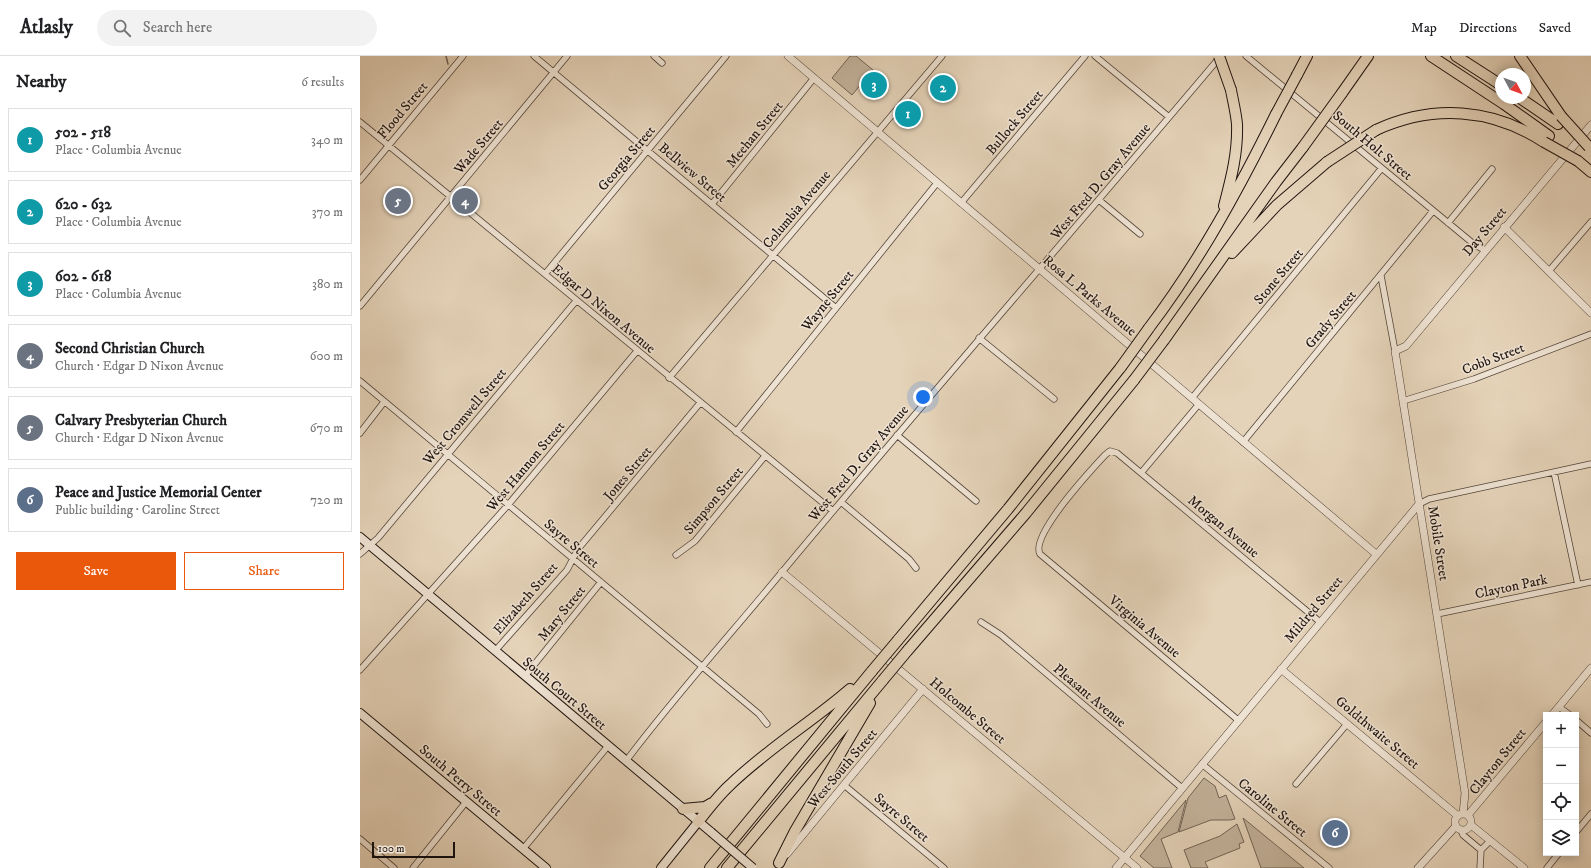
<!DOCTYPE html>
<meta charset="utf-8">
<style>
:root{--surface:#fff;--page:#f2f2f2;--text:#202124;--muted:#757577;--line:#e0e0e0;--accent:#ea580c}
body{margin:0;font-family:"IM FELL DW Pica",serif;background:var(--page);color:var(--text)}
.controls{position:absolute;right:12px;bottom:12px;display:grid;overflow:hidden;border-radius:0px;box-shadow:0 2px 10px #0003}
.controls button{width:36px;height:36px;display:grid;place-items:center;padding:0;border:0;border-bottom:1px solid var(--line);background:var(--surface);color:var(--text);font:20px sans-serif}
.compass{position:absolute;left:1135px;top:12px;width:36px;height:36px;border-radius:50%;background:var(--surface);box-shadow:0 2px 10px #0003;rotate:131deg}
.scale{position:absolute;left:12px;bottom:10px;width:83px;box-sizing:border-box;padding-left:4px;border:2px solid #20140f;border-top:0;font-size:11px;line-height:14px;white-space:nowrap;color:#20140f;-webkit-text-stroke:3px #eee2d2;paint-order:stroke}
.you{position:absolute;left:563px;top:341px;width:14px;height:14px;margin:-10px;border:3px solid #fff;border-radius:50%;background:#1a73e8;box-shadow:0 0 0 6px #1a73e833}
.badge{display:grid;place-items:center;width:26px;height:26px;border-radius:50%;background:var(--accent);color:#fff;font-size:13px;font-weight:700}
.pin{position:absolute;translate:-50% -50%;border:2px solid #fff;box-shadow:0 1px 4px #0006}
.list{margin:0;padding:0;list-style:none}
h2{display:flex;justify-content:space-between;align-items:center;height:52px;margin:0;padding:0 16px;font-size:17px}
h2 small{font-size:13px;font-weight:400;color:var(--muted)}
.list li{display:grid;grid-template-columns:26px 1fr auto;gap:12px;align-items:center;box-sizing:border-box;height:64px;margin:0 8px 8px;padding:0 8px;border:1px solid var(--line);border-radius:0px}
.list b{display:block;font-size:15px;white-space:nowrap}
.list p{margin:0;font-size:13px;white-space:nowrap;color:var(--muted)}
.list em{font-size:13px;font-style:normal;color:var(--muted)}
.actions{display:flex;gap:8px;padding:12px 16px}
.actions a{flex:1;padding:9px 0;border:1px solid var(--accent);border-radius:0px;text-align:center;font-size:14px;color:var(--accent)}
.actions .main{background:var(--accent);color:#fff}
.icon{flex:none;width:22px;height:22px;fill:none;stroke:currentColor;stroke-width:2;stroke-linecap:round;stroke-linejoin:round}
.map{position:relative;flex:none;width:1231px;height:812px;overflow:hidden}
header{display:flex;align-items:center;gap:24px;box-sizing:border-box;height:56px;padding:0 20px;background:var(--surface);border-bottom:1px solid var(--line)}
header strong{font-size:19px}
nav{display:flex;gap:22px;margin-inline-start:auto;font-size:14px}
.search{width:280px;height:36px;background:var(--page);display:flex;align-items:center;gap:10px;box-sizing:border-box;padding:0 14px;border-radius:22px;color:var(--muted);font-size:15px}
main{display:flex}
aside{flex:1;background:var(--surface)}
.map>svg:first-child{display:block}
.green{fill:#c4b39c;stroke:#726456}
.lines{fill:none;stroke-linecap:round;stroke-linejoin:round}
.stream{stroke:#6e6052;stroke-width:1.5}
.minor-casing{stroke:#51443a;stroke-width:7}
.tertiary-casing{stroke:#51443a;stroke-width:8}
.secondary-casing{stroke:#20140f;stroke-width:10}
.motorway-casing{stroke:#20140f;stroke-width:12}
.minor{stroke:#eee2d2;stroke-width:5.5}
.tertiary{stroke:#eee2d2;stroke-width:7}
.secondary{stroke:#eee2d2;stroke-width:8}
.motorway{stroke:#e5d3b9;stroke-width:10}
.secondary-bridge-casing{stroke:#20140f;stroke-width:10;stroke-linecap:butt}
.motorway-bridge-casing{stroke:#20140f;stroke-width:12;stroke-linecap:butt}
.secondary-bridge{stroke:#eee2d2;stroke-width:8}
.motorway-bridge{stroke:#e5d3b9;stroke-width:10}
.labels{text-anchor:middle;stroke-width:3;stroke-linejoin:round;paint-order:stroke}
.street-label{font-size:14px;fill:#20140f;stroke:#eee2d2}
</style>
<header>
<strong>Atlasly</strong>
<div class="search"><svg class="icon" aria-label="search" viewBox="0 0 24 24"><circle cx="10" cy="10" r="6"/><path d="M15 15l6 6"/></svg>Search here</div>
<nav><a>Map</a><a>Directions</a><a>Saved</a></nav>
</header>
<main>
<aside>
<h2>Nearby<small>6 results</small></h2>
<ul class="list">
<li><span class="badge" style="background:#0f9aa8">1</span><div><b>502 - 518</b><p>Place · Columbia Avenue</p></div><em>340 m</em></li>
<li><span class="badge" style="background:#0f9aa8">2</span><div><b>620 - 632</b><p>Place · Columbia Avenue</p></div><em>370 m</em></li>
<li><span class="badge" style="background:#0f9aa8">3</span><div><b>602 - 618</b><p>Place · Columbia Avenue</p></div><em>380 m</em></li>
<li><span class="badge" style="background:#6b7280">4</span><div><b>Second Christian Church</b><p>Church · Edgar D Nixon Avenue</p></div><em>600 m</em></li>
<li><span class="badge" style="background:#6b7280">5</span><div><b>Calvary Presbyterian Church</b><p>Church · Edgar D Nixon Avenue</p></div><em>670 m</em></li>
<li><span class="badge" style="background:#5c6f8a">6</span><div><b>Peace and Justice Memorial Center</b><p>Public building · Caroline Street</p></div><em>720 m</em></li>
</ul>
<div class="actions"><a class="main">Save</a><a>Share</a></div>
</aside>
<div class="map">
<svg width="1231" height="812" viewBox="0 0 1231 812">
<rect width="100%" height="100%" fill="#e5d3b9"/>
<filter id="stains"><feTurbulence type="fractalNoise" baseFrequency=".005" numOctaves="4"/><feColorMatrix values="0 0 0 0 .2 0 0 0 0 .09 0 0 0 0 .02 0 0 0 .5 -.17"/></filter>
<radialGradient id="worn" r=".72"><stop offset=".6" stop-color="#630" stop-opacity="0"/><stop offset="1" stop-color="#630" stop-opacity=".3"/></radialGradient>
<path class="green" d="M 490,0 L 496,0 L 513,14 L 492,39 L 472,22 Z
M 844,722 L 855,730 L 859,742 L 866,739 L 875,763 L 870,764 L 851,764 L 819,776 L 828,742 Z
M 826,744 L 818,776 L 801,783 L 812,812 L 794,812 L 780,800 Z
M 883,762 L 944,812 L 901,812 Z
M 877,768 L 884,786 L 879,788 L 880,792 L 845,806 L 848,812 L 831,812 L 824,794 L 860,780 Z"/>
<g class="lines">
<path class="stream" d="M 86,0 L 88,8"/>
<defs>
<path id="minor" d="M 174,0 L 476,252
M 294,0 L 302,7
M 735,0 L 809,61
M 886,0 L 1115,189 L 1125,194
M 0,66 L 473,455
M 0,124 L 103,0
M 739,144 L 780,178
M 601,147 L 725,0
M 352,148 L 454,22
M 1088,167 L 1132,113
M 1189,215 L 1231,166
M 185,218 L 366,0
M 1021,220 L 1035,295
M 0,250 L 207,0
M 619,282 L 694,343
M 309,322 L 582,0
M 0,325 L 399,658 L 407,668
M 832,342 L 1021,113
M 1043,345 L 1114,323 L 1231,278
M 376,376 L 577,127
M 0,377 L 24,346
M 537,379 L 616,445
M 883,386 L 1073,155
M 1194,416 L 1218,529
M 781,417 L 839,348
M 481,446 L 549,503 L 556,512
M 1059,448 L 1069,443 L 1231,408
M 0,498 L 18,482 L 216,245
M 316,499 L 335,485 L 405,400
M 1077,558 L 1231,526
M 621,566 L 641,579 L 822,732
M 135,595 L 207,514 L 218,493 L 340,347
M 0,614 L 148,449 L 277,295
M 165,620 L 241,526
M 1199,651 L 1210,659
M 878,664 L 680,498 C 670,480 731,414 745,399 L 750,395 L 757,397 L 960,566
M 1216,664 L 1231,677
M 266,705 C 315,640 370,579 422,516 C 566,343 715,173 860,1
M 842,708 L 969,812
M 936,728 L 987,668
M 484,729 L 584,812
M 1101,774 L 1103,779 L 1121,794
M 1216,776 L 1231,758
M 0,783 L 34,812
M 163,793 L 248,690
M 1121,794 L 1130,785
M 53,812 L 106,746
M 1120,812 L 1121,794
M 1187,812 L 1199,797"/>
<path id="tertiary" d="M 428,0 L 1016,498
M 1144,171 L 1231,257
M 422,516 L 777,812
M 921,613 L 1098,760
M 1192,659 L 1231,612
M1095 766a8 8 0 1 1 16 0a8 8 0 1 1-16 0Z
M 1103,758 L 1105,737 L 1035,295 L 1046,290 L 1231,69
M 1108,759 L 1186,666
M 1111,769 L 1164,812
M 427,798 L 563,633
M 756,812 L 1059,448
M 1058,812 L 1096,770"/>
<path id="secondary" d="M 0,481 L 351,776
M 0,657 L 186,812
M 301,812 L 338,766"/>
<path id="motorway" d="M 1071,0 L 1144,48 L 1189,80
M 1096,0 L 1141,29
M 1160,0 L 1201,60
M 937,19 L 947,0
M 982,37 L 1008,0
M 1160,42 L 1198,68
M 1016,74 C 1073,48 1132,52 1184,86
M 1218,105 L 1231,116
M 864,150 C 871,123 878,97 877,68 C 876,57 873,45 871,34
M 872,197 L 917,149 L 967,106
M 789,272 C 839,206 879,133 916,58
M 804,284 L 916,126 L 943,91
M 538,584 L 648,453 L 761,311
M 548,594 L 666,457 L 774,324
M 323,753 L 345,751 L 352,747
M 338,766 C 348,753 358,740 370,729 C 407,693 452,666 490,633
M 419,807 L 435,775 L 510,647
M 350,812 L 512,615
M 367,812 L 523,624"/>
</defs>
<use href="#minor" class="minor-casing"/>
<use href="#tertiary" class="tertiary-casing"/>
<use href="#secondary" class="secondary-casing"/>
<use href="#motorway" class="motorway-casing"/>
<use href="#minor" class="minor"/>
<use href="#tertiary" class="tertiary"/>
<use href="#secondary" class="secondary"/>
<use href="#motorway" class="motorway"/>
<defs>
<path id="secondary-bridge" d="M 351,776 L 393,812"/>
<path id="motorway-bridge" d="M 859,0 L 871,34
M 916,58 L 937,19
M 1201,60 L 1229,91
M 1184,86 L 1218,105
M 943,91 L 982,37
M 967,106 L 1016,74
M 761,311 L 789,272
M 774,324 L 804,284
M 512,615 L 538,584
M 523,624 L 548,594"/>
</defs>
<use href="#secondary-bridge" class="secondary-bridge-casing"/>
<use href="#motorway-bridge" class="motorway-bridge-casing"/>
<use href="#secondary-bridge" class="secondary-bridge"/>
<use href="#motorway-bridge" class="motorway-bridge"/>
</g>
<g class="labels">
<g class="street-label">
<text transform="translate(42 54) rotate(-50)" y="5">Flood Street</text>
<text transform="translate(654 66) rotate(-50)" y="5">Bullock Street</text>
<text transform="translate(394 78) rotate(-51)" y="5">Meehan Street</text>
<text transform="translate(1013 89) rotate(40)" y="5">South Holt Street</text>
<text transform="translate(118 90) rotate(-50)" y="5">Wade Street</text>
<text transform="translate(266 102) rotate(-50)" y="5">Georgia Street</text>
<text transform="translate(333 116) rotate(40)" y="5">Bellview Street</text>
<text transform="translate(740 125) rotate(-50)" y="5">West Fred D. Gray Avenue</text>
<text transform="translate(436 153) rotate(-50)" y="5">Columbia Avenue</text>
<text transform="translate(1124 175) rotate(-50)" y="5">Day Street</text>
<text transform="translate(918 220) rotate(-50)" y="5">Stone Street</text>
<text transform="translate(730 239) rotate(40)" y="5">Rosa L Parks Avenue</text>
<text transform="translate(467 244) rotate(-51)" y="5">Wayne Street</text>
<text transform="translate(244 252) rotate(40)" y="5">Edgar D Nixon Avenue</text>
<text transform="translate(970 263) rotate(-50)" y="5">Grady Street</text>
<text transform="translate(1133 302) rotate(-21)" y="5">Cobb Street</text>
<text transform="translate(104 360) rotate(-50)" y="5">West Cromwell Street</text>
<text transform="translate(498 407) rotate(-50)" y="5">West Fred D. Gray Avenue</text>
<text transform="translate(165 410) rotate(-50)" y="5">West Hannon Street</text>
<text transform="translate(267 417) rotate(-50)" y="5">Jones Street</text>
<text transform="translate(353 444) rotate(-50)" y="5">Simpson Street</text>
<text transform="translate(864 470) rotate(40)" y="5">Morgan Avenue</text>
<text transform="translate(212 487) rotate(40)" y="5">Sayre Street</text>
<text transform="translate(1079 487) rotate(81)" y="5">Mobile Street</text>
<text transform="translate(1151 530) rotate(-12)" y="5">Clayton Park</text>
<text transform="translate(165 542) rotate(-49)" y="5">Elizabeth Street</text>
<text transform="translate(953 553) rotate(-50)" y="5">Mildred Street</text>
<text transform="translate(201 557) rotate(-51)" y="5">Mary Street</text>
<text transform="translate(785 570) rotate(40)" y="5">Virginia Avenue</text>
<text transform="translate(205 637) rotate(40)" y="5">South Court Street</text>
<text transform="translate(730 639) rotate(40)" y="5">Pleasant Avenue</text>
<text transform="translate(608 654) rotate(40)" y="5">Holcombe Street</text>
<text transform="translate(1018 676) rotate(40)" y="5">Goldthwaite Street</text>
<text transform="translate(1137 705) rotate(-51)" y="5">Clayton Street</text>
<text transform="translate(482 712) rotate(-50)" y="5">West South Street</text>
<text transform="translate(101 724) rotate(40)" y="5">South Perry Street</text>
<text transform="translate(913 751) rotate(39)" y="5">Caroline Street</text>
<text transform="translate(542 761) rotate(40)" y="5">Sayre Street</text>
</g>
</g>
<rect width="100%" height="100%" filter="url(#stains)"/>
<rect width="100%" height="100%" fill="url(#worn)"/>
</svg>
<div class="controls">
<button>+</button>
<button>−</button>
<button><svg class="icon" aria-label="locate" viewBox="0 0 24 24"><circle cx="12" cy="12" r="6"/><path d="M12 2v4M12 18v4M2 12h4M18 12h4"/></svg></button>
<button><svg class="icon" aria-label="layers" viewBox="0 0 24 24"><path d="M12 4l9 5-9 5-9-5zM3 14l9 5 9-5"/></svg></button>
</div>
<svg class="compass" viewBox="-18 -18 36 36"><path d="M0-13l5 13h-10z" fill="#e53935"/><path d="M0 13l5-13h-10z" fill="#757577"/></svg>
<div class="scale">100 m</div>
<div class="you"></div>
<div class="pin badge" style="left:548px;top:58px;background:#0f9aa8">1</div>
<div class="pin badge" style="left:583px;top:32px;background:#0f9aa8">2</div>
<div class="pin badge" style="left:514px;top:29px;background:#0f9aa8">3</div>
<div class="pin badge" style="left:105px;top:145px;background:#6b7280">4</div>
<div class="pin badge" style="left:38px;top:145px;background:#6b7280">5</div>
<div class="pin badge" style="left:975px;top:777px;background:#5c6f8a">6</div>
</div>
</main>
